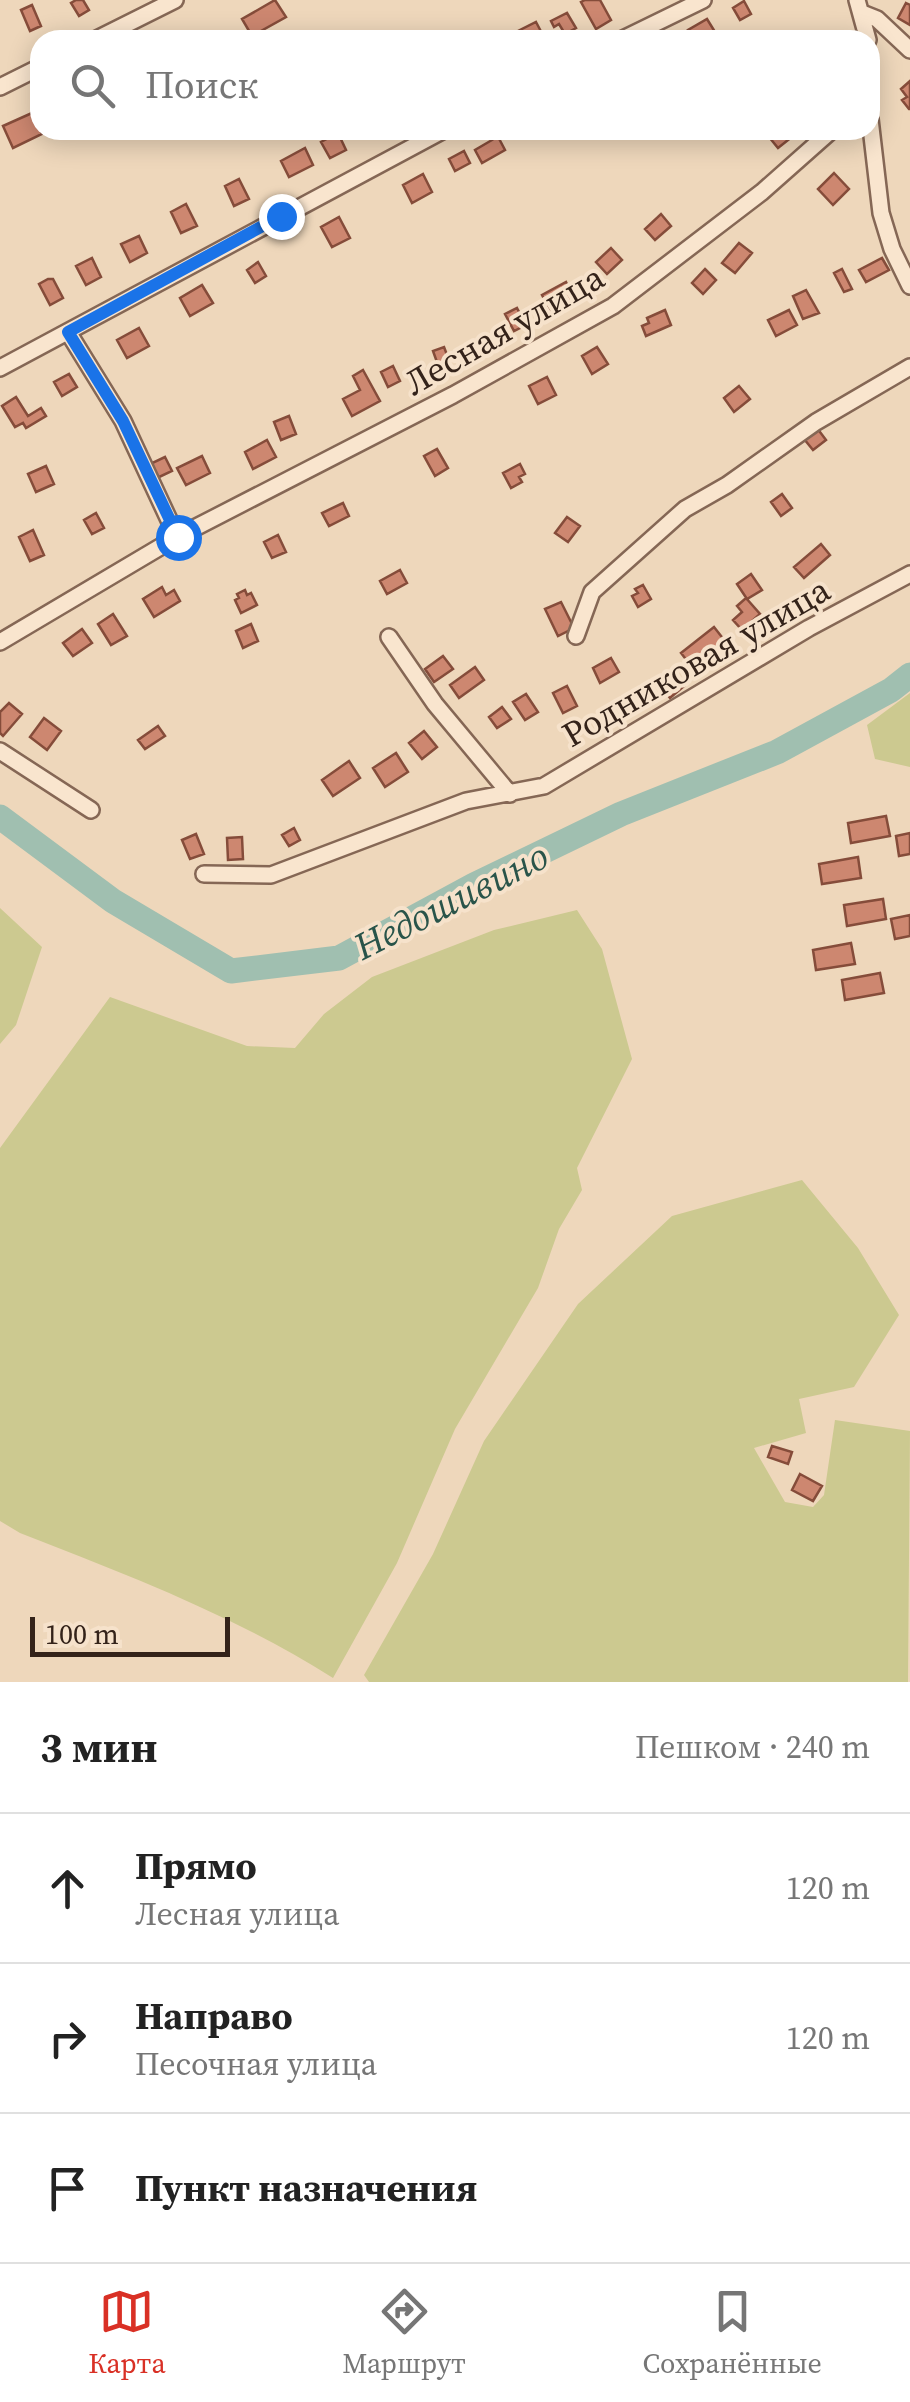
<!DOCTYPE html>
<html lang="ru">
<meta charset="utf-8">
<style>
:root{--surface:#fff;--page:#f2f2f2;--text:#222;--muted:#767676;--line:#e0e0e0;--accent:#d93025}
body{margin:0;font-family:"Source Serif 4",serif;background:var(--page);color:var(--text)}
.scale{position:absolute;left:30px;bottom:25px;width:200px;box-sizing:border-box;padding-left:10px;border:5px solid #34231a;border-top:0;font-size:28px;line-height:35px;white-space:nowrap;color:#34231a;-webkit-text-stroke:8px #f6e2cb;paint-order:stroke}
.stop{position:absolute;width:30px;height:30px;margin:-22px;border:8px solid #1a73e8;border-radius:50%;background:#fff}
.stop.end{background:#1a73e8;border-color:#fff;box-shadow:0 2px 10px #0008}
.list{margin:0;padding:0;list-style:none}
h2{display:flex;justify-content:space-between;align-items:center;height:130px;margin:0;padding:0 40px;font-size:42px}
h2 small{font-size:32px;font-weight:400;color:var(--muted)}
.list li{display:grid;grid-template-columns:65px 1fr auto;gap:30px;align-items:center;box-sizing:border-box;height:150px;padding:0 40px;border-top:2px solid var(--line)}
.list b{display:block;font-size:38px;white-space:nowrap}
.list p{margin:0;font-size:32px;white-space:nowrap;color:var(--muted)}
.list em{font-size:32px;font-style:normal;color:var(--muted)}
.icon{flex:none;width:55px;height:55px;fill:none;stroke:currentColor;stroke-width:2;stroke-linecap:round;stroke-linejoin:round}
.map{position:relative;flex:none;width:910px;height:1682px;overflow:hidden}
.search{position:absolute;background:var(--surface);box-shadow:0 5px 25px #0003;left:30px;right:30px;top:30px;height:110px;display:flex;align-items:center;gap:25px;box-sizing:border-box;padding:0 35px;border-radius:30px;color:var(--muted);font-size:38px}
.sheet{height:580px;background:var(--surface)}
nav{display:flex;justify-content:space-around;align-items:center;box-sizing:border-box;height:140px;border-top:2px solid var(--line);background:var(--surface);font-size:28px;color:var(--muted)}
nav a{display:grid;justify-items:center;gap:5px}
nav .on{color:var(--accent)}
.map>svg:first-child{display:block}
.green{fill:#ccc990}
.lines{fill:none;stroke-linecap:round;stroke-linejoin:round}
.river{stroke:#a0bfb0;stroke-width:25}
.building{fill:#cd8770;stroke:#854c3a;stroke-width:2.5}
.street-casing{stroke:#856755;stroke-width:20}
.street{stroke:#f9e5ce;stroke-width:15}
.route{stroke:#1a73e8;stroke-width:12}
.labels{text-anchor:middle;stroke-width:8;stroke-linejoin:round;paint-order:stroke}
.street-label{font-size:35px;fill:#34231a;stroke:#f6e2cb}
.water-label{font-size:38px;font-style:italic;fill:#29544a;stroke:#f6e2cb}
</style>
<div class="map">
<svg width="910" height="1682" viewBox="0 0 910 1682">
<rect width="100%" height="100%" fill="#eed7bb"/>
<path class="green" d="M 910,693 L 910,767 L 875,759 L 867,725 Z
M 0,908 L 42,947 L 16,1025 L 0,1044 Z
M 577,910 L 602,949 L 632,1059 L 577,1168 L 582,1190 L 559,1229 L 538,1288 L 455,1429 L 397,1563 L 333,1678 C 235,1616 128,1575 20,1533 L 0,1521 L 0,1148 L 110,997 L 247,1046 L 295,1048 L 324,1014 L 372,977 L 494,930 Z
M 802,1180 L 858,1248 L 899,1315 L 854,1387 L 799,1399 L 806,1433 L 754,1448 L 785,1502 L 813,1507 L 824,1495 L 835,1420 L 910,1431 L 908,1682 L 369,1682 L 364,1675 L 433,1554 L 484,1441 L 578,1304 L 672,1216 Z"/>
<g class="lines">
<path class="river" d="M 0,817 L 113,901 L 231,971 L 339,958 L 474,885 L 621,814 L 777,752 L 891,690 L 910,675"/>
</g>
<path class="building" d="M 76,0 L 83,0 L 89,10 L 79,16 L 71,3 Z
M 275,0 L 286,17 L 252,36 L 242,19 Z
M 585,0 L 600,0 L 611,20 L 596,29 L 581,2 Z
M 744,1 L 751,14 L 740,20 L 733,8 Z
M 906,3 L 910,5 L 910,25 L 898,18 Z
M 32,5 L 41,26 L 30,31 L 21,10 Z
M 567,13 L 576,28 L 565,34 L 559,24 L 554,27 L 551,21 Z
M 707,19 L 720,40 L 694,40 L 688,30 Z
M 536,22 L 545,39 L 523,40 L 518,31 Z
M 910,81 L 910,109 L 909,109 L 902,100 L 907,97 L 901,89 Z
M 32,113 L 42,134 L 13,148 L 3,126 Z
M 767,130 L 788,130 L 793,136 L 778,148 L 765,132 Z
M 495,131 L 505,150 L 482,163 L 475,150 L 492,140 L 488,135 Z
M 338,133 L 346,150 L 330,158 L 321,142 Z
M 305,148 L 313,165 L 289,177 L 281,161 Z
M 464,151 L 470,163 L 455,171 L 449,159 Z
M 834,173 L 849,189 L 833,205 L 818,189 Z
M 423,174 L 432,192 L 412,203 L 403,185 Z
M 239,179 L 249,199 L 234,206 L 225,186 Z
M 186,204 L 197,226 L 181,233 L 171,212 Z
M 661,214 L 671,226 L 655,240 L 645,229 Z
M 339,217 L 350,238 L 332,247 L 321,227 Z
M 139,236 L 147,253 L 130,262 L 121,244 Z
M 739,243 L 752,253 L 735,273 L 722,263 Z
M 611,248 L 622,260 L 607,274 L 596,262 Z
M 92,258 L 101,277 L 86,285 L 76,266 Z
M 882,258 L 889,270 L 866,282 L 859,270 Z
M 258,262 L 266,276 L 255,283 L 247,270 Z
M 705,269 L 716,280 L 703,294 L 692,283 Z
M 842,269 L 852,289 L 844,292 L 834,273 Z
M 48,279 L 53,279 L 63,298 L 50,305 L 39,284 Z
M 566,282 L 576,302 L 553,315 L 542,295 Z
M 202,285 L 213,303 L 190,316 L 180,298 Z
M 806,290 L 819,313 L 803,319 L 793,296 Z
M 517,308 L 526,325 L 514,331 L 505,314 Z
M 665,310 L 671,325 L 646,336 L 642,326 L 649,323 L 647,318 Z
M 789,310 L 797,325 L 776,336 L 768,320 Z
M 139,328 L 149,346 L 127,358 L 117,340 Z
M 444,347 L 449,360 L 438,365 L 433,351 Z
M 597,347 L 608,364 L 592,374 L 582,356 Z
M 393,366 L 400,381 L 388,387 L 381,372 Z
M 363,370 L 380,401 L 352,416 L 343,399 L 360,390 L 353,376 Z
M 69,374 L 77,387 L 62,396 L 54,382 Z
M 547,377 L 556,395 L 538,404 L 529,386 Z
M 739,386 L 750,399 L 734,412 L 724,398 Z
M 16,397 L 28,416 L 41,408 L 46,416 L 26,428 L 23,423 L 15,427 L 2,406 Z
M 289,416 L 296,434 L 281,440 L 274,422 Z
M 814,424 L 826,440 L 813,450 L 800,434 Z
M 267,440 L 276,457 L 253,469 L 245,452 Z
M 437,449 L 448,468 L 435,476 L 424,456 Z
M 202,456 L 210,473 L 186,485 L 177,468 Z
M 165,457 L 172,471 L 157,478 L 150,464 Z
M 520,464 L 525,474 L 519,477 L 522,482 L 511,488 L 503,473 Z
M 46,466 L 54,484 L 36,492 L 28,474 Z
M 782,494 L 792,508 L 781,516 L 771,502 Z
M 343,503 L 349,516 L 329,526 L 322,513 Z
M 96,513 L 104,528 L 92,534 L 84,520 Z
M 567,517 L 580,526 L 568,542 L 555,533 Z
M 33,530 L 44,555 L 30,561 L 19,537 Z
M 278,535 L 286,552 L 272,558 L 264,542 Z
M 821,544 L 830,555 L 804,578 L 794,567 Z
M 400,570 L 407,583 L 387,594 L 380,581 Z
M 751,574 L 762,590 L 747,599 L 737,584 Z
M 643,585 L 651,599 L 638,607 L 632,596 L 638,593 L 635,589 Z
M 162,587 L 166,595 L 174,590 L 180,601 L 154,617 L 143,599 Z
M 245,590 L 247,595 L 251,593 L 257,605 L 241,613 L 235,600 L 239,598 L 237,594 Z
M 746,598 L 760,614 L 742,630 L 733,620 L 742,612 L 737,606 Z
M 561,602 L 574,628 L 558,636 L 545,609 Z
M 113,614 L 127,636 L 111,645 L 98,624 Z
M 251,624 L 258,641 L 243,648 L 236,631 Z
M 714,627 L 725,641 L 692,667 L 681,653 Z
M 82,629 L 92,643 L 73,656 L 63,643 Z
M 443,656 L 453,669 L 434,682 L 425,669 Z
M 611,658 L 619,672 L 600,683 L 593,668 Z
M 475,667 L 484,680 L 459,698 L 450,685 Z
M 672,671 L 684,686 L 670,698 L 658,683 Z
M 567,686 L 577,706 L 563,713 L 553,693 Z
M 526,694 L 538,712 L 525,720 L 513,702 Z
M 9,703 L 22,714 L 3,736 L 0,733 L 0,712 Z
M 502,707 L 511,719 L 497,728 L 489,717 Z
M 44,718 L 61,731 L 47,750 L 30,737 Z
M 158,726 L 165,736 L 145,749 L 138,740 Z
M 424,731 L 437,747 L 422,759 L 409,743 Z
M 396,753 L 408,772 L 385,787 L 373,768 Z
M 349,761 L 360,778 L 333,796 L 322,780 Z
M 886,816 L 890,836 L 851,843 L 848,823 Z
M 294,828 L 300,840 L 289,846 L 282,835 Z
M 910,833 L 910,854 L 899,856 L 896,836 Z
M 196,834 L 204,854 L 190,859 L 182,840 Z
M 242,837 L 243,859 L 228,860 L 227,838 Z
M 858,857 L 861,878 L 822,884 L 819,864 Z
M 883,899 L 886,919 L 847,926 L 844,905 Z
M 910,915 L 910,936 L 895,939 L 891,919 Z
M 851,943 L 855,964 L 816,970 L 813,950 Z
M 880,973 L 884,993 L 845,1000 L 842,980 Z
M 772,1446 L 792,1452 L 788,1464 L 768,1457 Z
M 800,1474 L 822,1486 L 813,1501 L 792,1490 Z"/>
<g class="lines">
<defs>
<path id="street" d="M 857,0 L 868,40
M 862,13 L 877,19 L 910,50
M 95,40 L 175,0
M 621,40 L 703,0
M 870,62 L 870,76
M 0,87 L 40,67
M 870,119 L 881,213 L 892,249 L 910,286
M 68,332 L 123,421 L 177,537
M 0,368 L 444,130
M 576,636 L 592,592 L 685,509 L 727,485 L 816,422 L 910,367
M 389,637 L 435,704 L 510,794
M 0,642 L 177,537 L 453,395 L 613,306 L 762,192 L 832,130
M 0,751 L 91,810
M 204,874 L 271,875 L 466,801 L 544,786 L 809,628 L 910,574"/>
</defs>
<use href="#street" class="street-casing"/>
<use href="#street" class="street"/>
</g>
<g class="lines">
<path class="route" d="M 178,537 L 123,421 L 68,332 L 281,216"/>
</g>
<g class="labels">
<g class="street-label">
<text transform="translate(504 330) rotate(-30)" y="12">Лесная улица</text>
<text transform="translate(696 662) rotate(-30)" y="12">Родниковая улица</text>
</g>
<g class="water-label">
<text transform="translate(451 901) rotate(-27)" y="13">Недошивино</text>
</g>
</g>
</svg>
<div class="scale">100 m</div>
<div class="stop" style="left:178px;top:537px"></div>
<div class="stop end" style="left:281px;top:216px"></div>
<div class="search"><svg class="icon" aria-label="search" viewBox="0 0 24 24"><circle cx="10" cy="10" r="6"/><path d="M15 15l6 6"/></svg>Поиск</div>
</div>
<section class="sheet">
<h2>3 мин<small>Пешком · 240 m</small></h2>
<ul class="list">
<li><svg class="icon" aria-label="ahead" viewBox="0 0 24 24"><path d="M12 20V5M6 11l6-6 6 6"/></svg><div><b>Прямо</b><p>Лесная улица</p></div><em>120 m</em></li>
<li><svg class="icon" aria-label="right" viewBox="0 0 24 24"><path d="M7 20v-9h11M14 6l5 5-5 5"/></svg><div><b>Направо</b><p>Песочная улица</p></div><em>120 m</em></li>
<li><svg class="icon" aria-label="arrive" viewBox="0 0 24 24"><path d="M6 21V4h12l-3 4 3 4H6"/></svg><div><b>Пункт назначения</b></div></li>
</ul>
</section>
<nav>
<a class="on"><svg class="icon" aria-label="map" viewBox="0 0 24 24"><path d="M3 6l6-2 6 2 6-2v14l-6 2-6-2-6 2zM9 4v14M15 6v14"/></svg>Карта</a>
<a><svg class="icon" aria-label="directions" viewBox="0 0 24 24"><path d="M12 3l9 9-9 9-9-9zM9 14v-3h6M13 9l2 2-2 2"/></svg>Маршрут</a>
<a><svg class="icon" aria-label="saved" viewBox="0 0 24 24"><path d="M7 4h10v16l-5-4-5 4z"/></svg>Сохранённые</a>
</nav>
